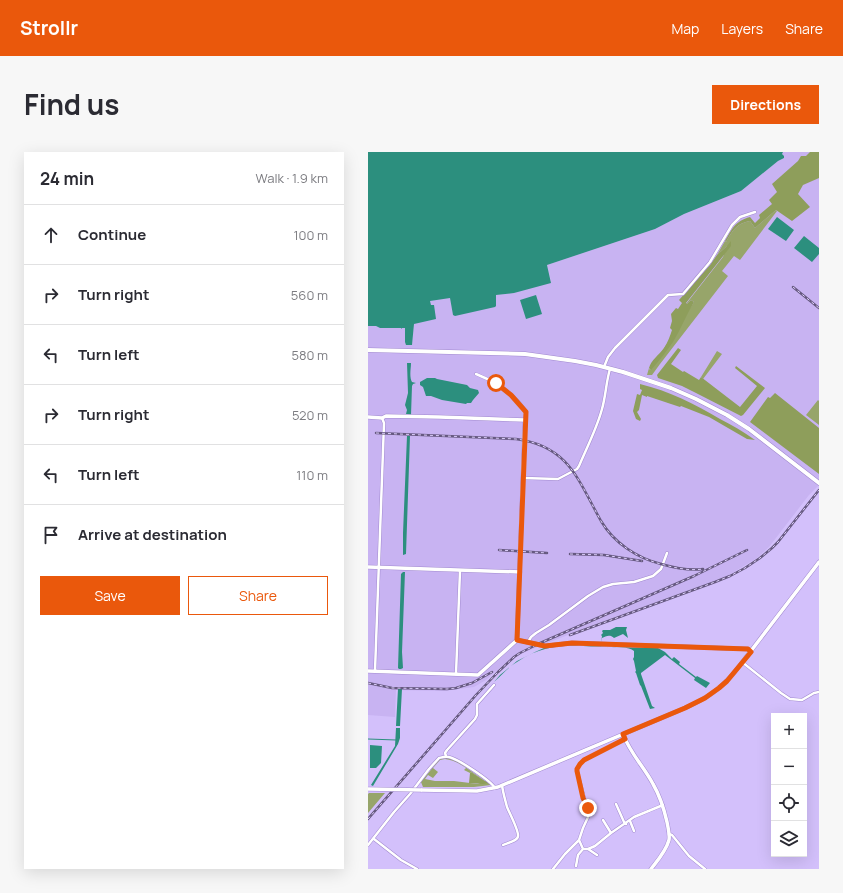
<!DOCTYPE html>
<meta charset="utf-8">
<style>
:root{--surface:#fff;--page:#f7f7f7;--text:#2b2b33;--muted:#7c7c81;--line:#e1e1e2;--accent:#ea580c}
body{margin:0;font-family:Manrope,sans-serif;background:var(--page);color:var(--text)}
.controls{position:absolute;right:12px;bottom:12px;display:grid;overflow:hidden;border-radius:0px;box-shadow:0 4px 16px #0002}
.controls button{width:36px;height:36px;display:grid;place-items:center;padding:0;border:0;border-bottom:1px solid var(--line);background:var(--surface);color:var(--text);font:20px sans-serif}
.stop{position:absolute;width:12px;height:12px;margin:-9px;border:3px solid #ea580c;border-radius:50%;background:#fff}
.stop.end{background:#ea580c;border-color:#fff;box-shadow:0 1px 4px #0008}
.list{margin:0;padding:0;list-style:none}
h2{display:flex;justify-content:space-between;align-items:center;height:52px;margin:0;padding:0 16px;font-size:17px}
h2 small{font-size:13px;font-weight:400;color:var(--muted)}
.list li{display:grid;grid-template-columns:26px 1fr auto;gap:12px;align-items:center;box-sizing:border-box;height:60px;padding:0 16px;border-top:1px solid var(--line)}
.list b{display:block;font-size:15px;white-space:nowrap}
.list em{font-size:13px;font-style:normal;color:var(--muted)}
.actions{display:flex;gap:8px;padding:12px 16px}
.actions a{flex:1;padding:9px 0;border:1px solid var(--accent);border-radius:0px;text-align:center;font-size:14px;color:var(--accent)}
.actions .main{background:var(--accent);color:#fff}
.icon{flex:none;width:22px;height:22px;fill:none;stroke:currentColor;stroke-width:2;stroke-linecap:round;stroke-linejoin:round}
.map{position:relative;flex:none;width:451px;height:717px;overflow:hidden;border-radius:0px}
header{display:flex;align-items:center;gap:24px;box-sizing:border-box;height:56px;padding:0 20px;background:var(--accent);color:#fff}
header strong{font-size:19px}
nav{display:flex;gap:22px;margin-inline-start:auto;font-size:14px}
.intro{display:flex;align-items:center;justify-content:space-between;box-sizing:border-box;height:96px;padding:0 24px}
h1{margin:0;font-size:28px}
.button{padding:10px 18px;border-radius:0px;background:var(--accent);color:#fff;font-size:14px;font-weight:700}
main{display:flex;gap:24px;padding:0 24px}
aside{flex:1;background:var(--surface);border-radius:0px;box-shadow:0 4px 16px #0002}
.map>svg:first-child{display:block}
.built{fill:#c8b3f2}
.green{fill:#97a56a;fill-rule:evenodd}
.forest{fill:#8e9e5b}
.water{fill:#2c8f7e}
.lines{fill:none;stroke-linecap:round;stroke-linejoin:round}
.stream{stroke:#2c8f7e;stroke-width:1}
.street-casing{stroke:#a189cf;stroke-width:3.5}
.secondary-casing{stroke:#a189cf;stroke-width:4.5}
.highway-casing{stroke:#a189cf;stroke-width:5}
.street{stroke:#fff;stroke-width:2.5}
.secondary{stroke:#fff;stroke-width:3.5}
.highway{stroke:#fff;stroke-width:4}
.rail-casing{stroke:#665980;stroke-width:2.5}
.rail{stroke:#ded0fd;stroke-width:1;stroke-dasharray:3;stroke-linecap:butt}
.secondary-bridge-casing{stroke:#a189cf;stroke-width:4.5;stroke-linecap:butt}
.secondary-bridge{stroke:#fff;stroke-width:3.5}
.route{stroke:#ea580c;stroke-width:5}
</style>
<header>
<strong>Strollr</strong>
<nav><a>Map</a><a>Layers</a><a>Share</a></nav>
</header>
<div class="intro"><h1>Find us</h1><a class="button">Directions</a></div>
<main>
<aside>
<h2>24 min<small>Walk · 1.9 km</small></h2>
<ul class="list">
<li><svg class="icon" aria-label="ahead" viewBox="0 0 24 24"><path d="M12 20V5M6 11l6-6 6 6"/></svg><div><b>Continue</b></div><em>100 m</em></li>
<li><svg class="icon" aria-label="right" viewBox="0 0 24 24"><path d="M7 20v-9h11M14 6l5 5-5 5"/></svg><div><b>Turn right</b></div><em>560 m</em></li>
<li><svg class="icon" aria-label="left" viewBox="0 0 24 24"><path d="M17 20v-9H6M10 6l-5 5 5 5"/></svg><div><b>Turn left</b></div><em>580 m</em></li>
<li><svg class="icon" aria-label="right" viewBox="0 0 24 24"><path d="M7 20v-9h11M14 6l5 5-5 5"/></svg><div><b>Turn right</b></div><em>520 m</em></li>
<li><svg class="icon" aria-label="left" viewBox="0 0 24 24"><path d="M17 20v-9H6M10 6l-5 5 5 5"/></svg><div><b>Turn left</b></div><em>110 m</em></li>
<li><svg class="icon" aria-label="arrive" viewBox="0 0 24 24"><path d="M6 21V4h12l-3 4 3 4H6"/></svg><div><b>Arrive at destination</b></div></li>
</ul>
<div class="actions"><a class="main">Save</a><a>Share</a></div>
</aside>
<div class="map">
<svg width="451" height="717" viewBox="0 0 451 717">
<rect width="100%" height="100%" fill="#d3c0fb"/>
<path class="built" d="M 415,0 L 451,0 L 451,333 L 441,343 L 401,395 L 389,406 L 366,420 L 355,426 L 233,470 L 144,505 L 118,528 L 106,535 L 76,539 L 28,538 L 27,565 L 0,563 L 0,174 L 8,174 L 12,176 L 37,176 L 37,190 L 44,191 L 46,172 L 66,153 L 63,154 L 62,149 L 82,145 L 85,163 L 128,154 L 127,143 L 136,142 L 159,137 L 182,129 L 183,129 L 179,113 L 287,77 L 316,62 L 373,39 L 410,9 L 416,6 L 414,2 Z"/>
<path class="green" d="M 408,58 L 409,59 L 372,108 L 366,104 L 354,119 L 360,124 L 292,212 L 284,223 L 279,223 L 281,216 L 282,218 L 326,150 L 323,148 L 319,152 L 318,152 L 355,105 L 359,94 L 349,103 L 357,89 L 358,90 C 365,78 368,72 382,69 L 387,76 Z
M 349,199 L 354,202 L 335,227 L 333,225 Z
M 450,248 L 451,249 L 451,273 L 438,263 Z
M 73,606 L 81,606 L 90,610 L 123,633 L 106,635 L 55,635 L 53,630 L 70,609 ZM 77,607 C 85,608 91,611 98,616 L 96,618 L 102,621 L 103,620 L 117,629 L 110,632 L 86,629 L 67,629 L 57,627 L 60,623 L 65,626 L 70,620 L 65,616 L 72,608 Z
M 1,641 L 17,641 L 0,661 L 0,642 Z"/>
<path class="forest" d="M 442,0 L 451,0 L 451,26 L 435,33 L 430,42 L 442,55 L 424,69 L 408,58 L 387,76 L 382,69 C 368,72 365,78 358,90 L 357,89 C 364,77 367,69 382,65 L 387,71 L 392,66 L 391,63 L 404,52 L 401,48 L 409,40 L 404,32 L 430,9 L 433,4 L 438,4 Z
M 363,89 L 363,94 L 318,151 L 319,152 L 323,148 L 326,150 C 318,163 313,177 305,190 C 298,200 291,209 283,218 L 281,216 C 283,208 291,203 296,196 C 300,190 302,184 304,178 L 302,176 L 304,169 L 303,162 L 308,156 L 310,157 L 314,151 L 311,148 L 342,113 L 349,103 L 359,94 Z
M 310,196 L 313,198 L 303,212 L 315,220 L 316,219 L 331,228 L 333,225 L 372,255 L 389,234 L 367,216 L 368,214 L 397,236 L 375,263 L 373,264 L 328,241 L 314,234 L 290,226 L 289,223 Z
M 272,232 C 301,239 327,252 352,267 C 364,273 376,280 387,288 L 379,287 L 341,265 L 313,254 L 312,255 L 279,244 L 279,245 L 274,243 L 271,258 L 269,260 L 273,267 L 272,269 L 268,267 L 265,259 L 269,242 L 272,243 L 274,238 L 272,237 Z
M 407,241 L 451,276 L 451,322 L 382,270 L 400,245 L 402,246 Z
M 103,620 L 120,631 L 115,632 L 101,631 L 102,621 Z"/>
<path class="water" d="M 0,0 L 415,0 L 414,2 L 416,4 L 416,6 L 410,9 L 373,39 L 316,62 L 287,77 L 179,113 L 183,131 L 146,141 L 128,143 L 128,154 L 127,155 L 87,164 L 85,163 L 82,146 L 62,149 L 63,153 L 66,153 L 68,167 L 46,172 L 44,193 L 38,193 L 37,190 L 37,176 L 34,176 L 34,177 L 33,176 L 12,176 L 8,174 L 0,174 Z
M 409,65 L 426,78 L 418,89 L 400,77 Z
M 436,84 L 451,96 L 451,102 L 444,110 L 426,96 Z
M 168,143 L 174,162 L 158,167 L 152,148 Z
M 39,211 L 43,211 C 43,217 41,224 44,230 L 48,231 L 45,232 L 44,234 L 43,263 L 38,262 L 39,258 L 37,253 L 40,241 Z
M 59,226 L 67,226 L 69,227 L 99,233 L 102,236 L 110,238 L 111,241 L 105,248 L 103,251 L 99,251 L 98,252 L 74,248 L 63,244 L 58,244 L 55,235 L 52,233 L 52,230 Z
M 39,284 L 42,284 L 38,402 L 35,403 L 35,381 Z
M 35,420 L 37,420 L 34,500 L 35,516 L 33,517 L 31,517 L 30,516 L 33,422 Z
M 248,475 L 259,475 L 258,478 L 260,486 L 255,482 L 246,486 C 242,482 238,484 234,486 L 233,491 L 234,484 L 233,483 L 235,481 L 234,479 L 235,478 L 242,478 Z
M 198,493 L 232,495 L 233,494 L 233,495 L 241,495 L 290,496 L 297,500 L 304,507 L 306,505 L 312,510 L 311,512 L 328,525 L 329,524 L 342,531 L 338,536 L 326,528 L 327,526 L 297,503 L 273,521 L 273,522 L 284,554 L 287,556 L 282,557 L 273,534 L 272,533 L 268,521 L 267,520 L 268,519 L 266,509 L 265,507 L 266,505 L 266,499 C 261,494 247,496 239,495 C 206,493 178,490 149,510 C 140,515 133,524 126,530 L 132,523 L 149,509 L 167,500 L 176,496 Z
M 30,537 L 34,537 L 32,574 L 28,574 Z
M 28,576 L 32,576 L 32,586 L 30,592 L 5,634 L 3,633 L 27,594 Z
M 2,593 L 14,594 L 13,611 L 8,616 L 2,616 Z"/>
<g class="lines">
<path class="stream" d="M 0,587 L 28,588"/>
<defs>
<path id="street" d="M 236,215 L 240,205 L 247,196 L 300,143 L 315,142 L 342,110 L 364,73 L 372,65 L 387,60
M 108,222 C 128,230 146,241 158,260 L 157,268
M 155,326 L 190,327 L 209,317 L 211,314 C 219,295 229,276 234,257 C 238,243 238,230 242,217
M 160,490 L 163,485 L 168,481 L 181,473 L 220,444 L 235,435 L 245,432 L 266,430 L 285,424 L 293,417 L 299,401
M 374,510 L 413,541 L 422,547 L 434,548 L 446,541 L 451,540
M 7,519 L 16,271 L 14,266
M 88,522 L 92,419
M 78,604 L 77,601 L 79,598 L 107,567 L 109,563 L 109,552 L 126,533
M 134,633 C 135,641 137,647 139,655 C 141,660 151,679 150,684 C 150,689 139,691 135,693
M 248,652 L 256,670 L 258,672
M 235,668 L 243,681
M 262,669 L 266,679
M 301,682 L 304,683 L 321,704 L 337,717
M 6,687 L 33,708 L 49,717
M 211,688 L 215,697 L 220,697 L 227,694 L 243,681 L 266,665 L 295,653
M 0,693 L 26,660 L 42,642 L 61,617 L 71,606 C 75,605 78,604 81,605 C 90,607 122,628 127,636
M 220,697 L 229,703
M 208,714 L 210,703 L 215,697
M 185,717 L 197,702 L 211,688 L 215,676 L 221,663 L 222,660 L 218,653 L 209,619 L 209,617 L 212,612 L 216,608 L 257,587"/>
<path id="secondary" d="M 0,265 L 14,266 L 18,264 L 71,265 L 157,268 L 149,488 L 110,523 L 0,519
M 0,415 L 152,420
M 149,488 L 177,494 L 204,491 L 380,497 L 383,500
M 255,582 C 262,601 276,615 285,632 C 292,644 296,657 299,670 C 300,676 302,682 301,688 C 298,699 290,708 283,717
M 53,638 L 109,639 L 130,635 L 317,556 C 339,546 350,539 366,521 L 451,410"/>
<path id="highway" d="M 0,198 L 157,202 L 207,209 L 228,213 L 255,220 L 303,236 L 328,247 L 359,263 L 381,277 L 451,331"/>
</defs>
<use href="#street" class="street-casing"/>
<use href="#secondary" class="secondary-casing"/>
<use href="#highway" class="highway-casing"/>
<use href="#street" class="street"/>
<use href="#secondary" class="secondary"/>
<use href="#highway" class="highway"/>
<defs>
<path id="rail" d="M 425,135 L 451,156
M 8,281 L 148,287 C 201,294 210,328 233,369 C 246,391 269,406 293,412 C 307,416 321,419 335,417
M 131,398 L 179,401
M 202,402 L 236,403 L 274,409
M 202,483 L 347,430 L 362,424 L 377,416 L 392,406 L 404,396 L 410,390 L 451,338
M 0,531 L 24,536 L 79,537 L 88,536 L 104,531 L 124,520
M 0,667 L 108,543 L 130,520 L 146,505 L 152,501 L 170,492 L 326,424 L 379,398"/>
</defs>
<use href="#rail" class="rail-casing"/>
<use href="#rail" class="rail"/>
<defs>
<path id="secondary-bridge" d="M 0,637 L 53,638"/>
</defs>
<use href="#secondary-bridge" class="secondary-bridge-casing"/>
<use href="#secondary-bridge" class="secondary-bridge"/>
</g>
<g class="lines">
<path class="route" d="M 128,231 L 143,243 L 158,260 L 149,488 L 177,494 L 204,491 L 380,497 L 383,500 L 359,529 L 351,536 L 337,546 L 317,556 L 255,582 L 257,587 L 216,608 L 212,612 L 209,617 L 209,619 L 215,646 L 220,656"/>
</g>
</svg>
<div class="controls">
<button>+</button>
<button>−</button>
<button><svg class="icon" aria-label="locate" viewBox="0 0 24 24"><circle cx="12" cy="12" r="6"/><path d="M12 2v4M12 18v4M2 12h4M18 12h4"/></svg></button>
<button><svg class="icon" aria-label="layers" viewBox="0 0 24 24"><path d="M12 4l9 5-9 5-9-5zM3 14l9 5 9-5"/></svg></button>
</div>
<div class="stop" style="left:128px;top:231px"></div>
<div class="stop end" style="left:220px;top:656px"></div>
</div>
</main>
